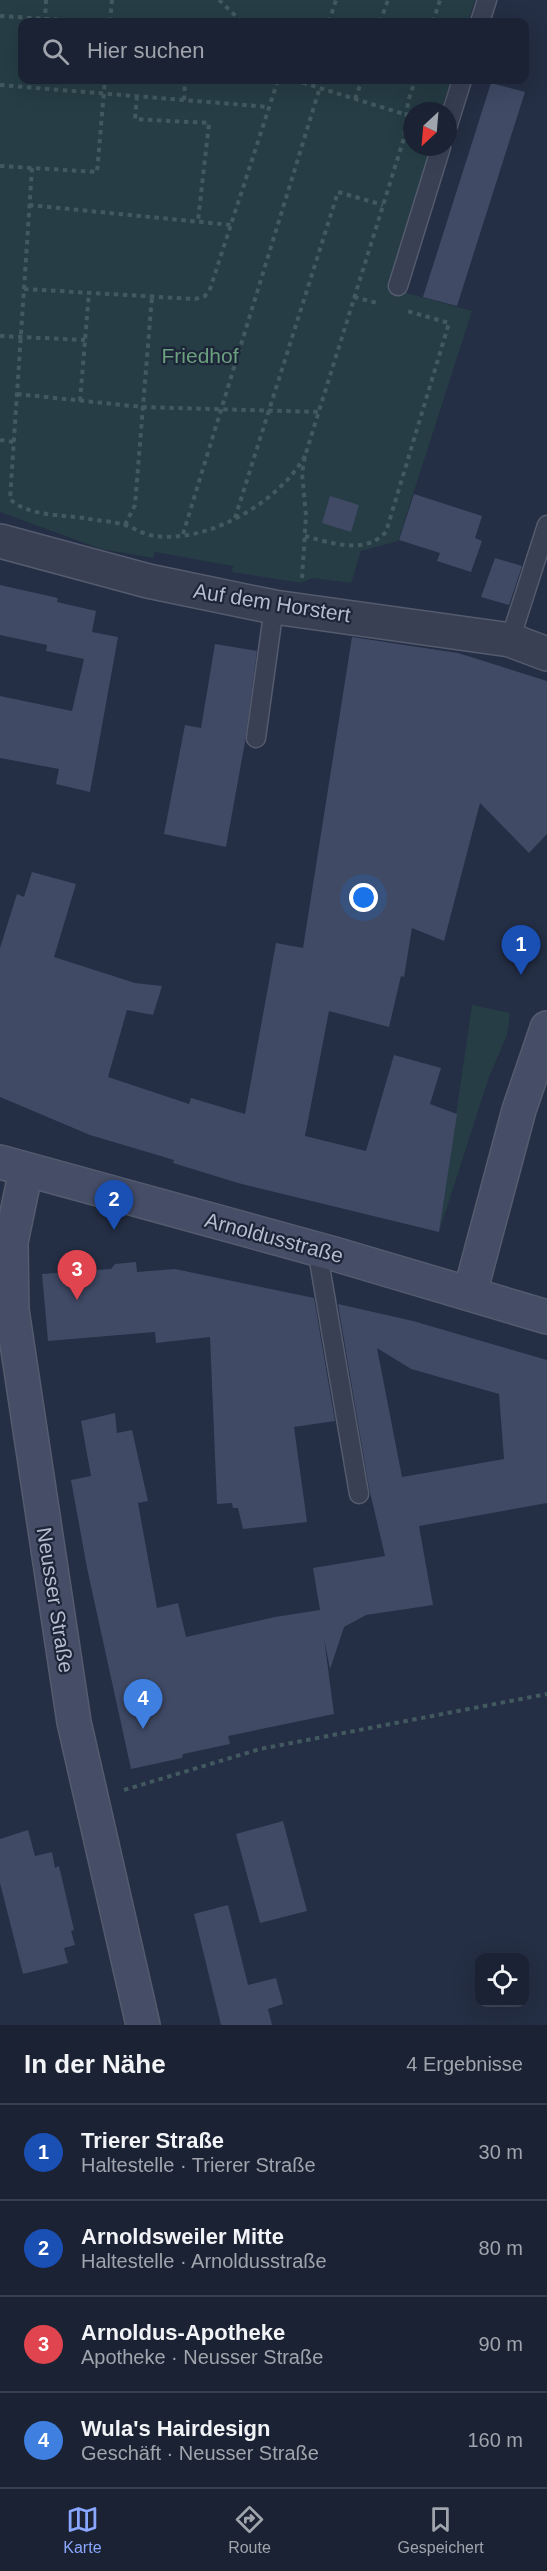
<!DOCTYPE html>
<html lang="de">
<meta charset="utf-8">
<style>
:root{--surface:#1b2233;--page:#242a3b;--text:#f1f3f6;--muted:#a0a4ac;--line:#393f4e;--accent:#8aa7ff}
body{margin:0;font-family:Helvetica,sans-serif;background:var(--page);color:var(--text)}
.controls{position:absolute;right:18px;bottom:18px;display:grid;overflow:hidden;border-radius:12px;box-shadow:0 6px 24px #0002}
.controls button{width:54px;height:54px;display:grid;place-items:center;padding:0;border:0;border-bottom:2px solid var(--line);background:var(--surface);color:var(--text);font:30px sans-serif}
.compass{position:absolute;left:403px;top:102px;width:54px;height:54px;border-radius:50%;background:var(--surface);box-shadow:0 6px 24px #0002;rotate:206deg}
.you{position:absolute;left:364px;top:898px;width:21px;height:21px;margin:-15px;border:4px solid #fff;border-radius:50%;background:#1a73e8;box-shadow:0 0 0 9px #1a73e833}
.badge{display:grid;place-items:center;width:39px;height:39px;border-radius:50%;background:var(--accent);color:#fff;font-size:20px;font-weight:700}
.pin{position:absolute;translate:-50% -50px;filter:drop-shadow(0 2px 3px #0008)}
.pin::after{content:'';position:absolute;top:32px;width:21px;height:18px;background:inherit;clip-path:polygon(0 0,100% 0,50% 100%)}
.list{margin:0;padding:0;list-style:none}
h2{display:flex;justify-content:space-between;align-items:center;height:78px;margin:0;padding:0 24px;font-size:26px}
h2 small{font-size:20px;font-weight:400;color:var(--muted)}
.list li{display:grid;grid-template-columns:39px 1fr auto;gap:18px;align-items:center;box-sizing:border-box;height:96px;padding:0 24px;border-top:2px solid var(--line)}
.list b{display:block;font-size:22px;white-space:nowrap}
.list p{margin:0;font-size:20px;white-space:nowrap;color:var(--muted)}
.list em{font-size:20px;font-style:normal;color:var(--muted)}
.icon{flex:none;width:33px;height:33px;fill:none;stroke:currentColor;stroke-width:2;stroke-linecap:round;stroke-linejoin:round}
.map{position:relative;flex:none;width:547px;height:2025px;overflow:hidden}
.search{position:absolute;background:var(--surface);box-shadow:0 6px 24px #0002;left:18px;right:18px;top:18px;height:66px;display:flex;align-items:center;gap:15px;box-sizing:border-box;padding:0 21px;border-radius:12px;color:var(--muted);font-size:22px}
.sheet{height:462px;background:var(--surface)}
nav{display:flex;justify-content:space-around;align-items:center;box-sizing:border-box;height:84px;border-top:2px solid var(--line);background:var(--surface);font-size:16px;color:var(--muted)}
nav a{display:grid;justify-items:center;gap:3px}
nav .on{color:var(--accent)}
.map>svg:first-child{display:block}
.green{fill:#263d45}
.building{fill:#404a65;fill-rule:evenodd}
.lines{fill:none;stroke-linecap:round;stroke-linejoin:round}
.lane-casing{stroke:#545b6e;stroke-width:21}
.street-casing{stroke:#545b6e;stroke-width:36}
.secondary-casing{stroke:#545b6e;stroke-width:36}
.path{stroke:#42595f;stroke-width:4;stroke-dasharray:4.5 4.5;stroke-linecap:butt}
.lane{stroke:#394054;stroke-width:18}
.street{stroke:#394054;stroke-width:33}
.secondary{stroke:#464e67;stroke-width:33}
.labels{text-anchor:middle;stroke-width:4.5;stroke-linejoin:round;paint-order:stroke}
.park-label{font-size:21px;fill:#6ba07f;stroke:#1d2539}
.street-label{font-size:21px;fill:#b6bccd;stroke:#1d2539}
</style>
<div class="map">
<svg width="547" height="2025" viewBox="0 0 547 2025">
<rect width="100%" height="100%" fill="#242e44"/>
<path class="green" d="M 0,0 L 475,0 L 468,22 L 22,22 L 22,80 L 451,80 L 442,111 L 412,111 L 412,147 L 431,147 L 389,288 L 472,311 L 398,541 L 361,551 L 351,583 L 312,578 L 301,583 L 232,572 L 233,566 L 155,552 L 153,558 L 101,549 L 0,512 Z
M 472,1005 L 510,1013 L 507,1035 L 489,1077 L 439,1232 Z"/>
<path class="building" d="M 491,83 L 525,92 L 457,306 L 423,297 Z
M 414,494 L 482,516 L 475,538 L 482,541 L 471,572 L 437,561 L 440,553 L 399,540 Z
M 330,496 L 359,505 L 351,532 L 322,523 Z
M 495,558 L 522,566 L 509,605 L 481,597 Z
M 0,585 L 58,598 L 57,602 L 96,611 L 92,632 L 118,637 L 90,792 L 56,784 L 59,769 L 0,758 L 0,696 L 72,711 L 84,659 L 46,651 L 47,645 L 0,635 Z
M 352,637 L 458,653 L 547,681 L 547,834 L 529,853 L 480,803 L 444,941 L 412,928 L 404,977 L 401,976 L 389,1027 L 329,1011 L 305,1136 L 366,1151 L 394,1055 L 441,1068 L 430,1104 L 457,1114 L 439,1232 L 238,1183 L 173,1163 L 174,1160 L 90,1135 L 0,1097 L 0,948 L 17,894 L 24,897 L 32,872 L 76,884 L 54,957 L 135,983 L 162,986 L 153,1015 L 127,1010 L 108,1077 L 189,1104 L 191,1098 L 245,1114 L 276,943 L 303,948 Z
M 215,644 L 257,651 L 245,742 L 226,847 L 164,834 L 185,725 L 201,728 Z
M 136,1262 L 137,1272 L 175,1269 L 314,1298 L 335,1421 L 294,1427 L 307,1522 L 243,1529 L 238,1508 L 233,1508 L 232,1503 L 217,1504 L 210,1337 L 156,1343 L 155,1332 L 48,1341 L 42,1274 L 111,1269 L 115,1264 Z
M 338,1304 L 413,1321 L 547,1360 L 547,1503 L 419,1526 L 433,1605 L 366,1615 L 344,1627 L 330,1669 L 324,1638 L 334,1714 L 228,1736 L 230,1744 L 183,1754 L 182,1758 L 131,1769 L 87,1568 L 71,1480 L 91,1476 L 81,1421 L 115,1413 L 117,1433 L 132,1430 L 148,1501 L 138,1503 L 157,1608 L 178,1603 L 186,1637 L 275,1617 L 320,1610 L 313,1568 L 385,1556 L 369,1488 ZM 377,1348 L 411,1369 L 499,1394 L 504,1459 L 402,1477 Z
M 283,1821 L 307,1911 L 260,1923 L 236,1834 Z
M 28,1830 L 35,1856 L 52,1852 L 55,1868 L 59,1866 L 74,1930 L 71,1931 L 75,1945 L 64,1948 L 68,1963 L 23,1974 L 0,1883 L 0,1839 Z
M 228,1905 L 248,1985 L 276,1978 L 283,2004 L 268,2009 L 272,2025 L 221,2025 L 194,1914 Z"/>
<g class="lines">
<defs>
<path id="lane" d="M 480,22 L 487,0
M 448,125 L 462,80
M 398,286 L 441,147
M 510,640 L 547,525
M 256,738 L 274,607
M 317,1249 L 359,1494"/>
<path id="street" d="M 0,541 L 148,581 L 274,607 L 510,640 L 547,654"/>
<path id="secondary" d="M 0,1162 L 338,1255 L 547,1317
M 26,1170 L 11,1242 L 12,1310 L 74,1722 L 143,2025
M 470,1293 L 519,1110 L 547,1028"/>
</defs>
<use href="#lane" class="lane-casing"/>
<use href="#street" class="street-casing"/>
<use href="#secondary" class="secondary-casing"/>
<path class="path" d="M 219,0 L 242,22
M 0,16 L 99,22
M 242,21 L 261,22
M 45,22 L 46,0
M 110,22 L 112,0
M 329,22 L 336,0
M 380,22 L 388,0
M 433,22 L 440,0
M 294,80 L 407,115
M 0,85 L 269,107
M 137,96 L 135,119 L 209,123 L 198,221
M 355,99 L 362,80
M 184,100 L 185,80
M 0,166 L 97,172 L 105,80
M 32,168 L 10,499 C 27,516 62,515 84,518 C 97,521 112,521 125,525 C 135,528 144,535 155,536 C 209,543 279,502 305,456
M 29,205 L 231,225
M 24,289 L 195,299 L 205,296 L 210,289 L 278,80
M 354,297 L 377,303
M 0,336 L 85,340
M 17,394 L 142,407 L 319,412
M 80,401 L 89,292
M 0,440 L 14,442
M 235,518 L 338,192 L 383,205
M 125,525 L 135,505 L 152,296
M 183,534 L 320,87
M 305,536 C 331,543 365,555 386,532 L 449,323 L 407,311
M 302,578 L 306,516 L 302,473 L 305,456 L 404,138 L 408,102 L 415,80
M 124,1790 L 260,1749 L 547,1694"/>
<use href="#lane" class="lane"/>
<use href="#street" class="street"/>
<use href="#secondary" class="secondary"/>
</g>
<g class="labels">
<g class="park-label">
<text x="200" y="363">Friedhof</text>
</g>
<g class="street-label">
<text transform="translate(272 603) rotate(9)" y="7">Auf dem Horstert</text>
<text transform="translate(274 1238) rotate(15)" y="7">Arnoldusstraße</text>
<text transform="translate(55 1600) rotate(81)" y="7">Neusser Straße</text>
</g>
</g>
</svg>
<div class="controls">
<button><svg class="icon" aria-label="locate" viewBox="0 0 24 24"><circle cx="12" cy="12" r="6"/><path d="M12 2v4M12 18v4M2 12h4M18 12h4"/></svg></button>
</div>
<svg class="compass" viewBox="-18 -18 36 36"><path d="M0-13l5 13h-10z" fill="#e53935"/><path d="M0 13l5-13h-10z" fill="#a0a4ac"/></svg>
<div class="you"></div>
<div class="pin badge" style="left:521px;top:975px;background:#1a4fb4">1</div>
<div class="pin badge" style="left:114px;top:1230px;background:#1a4fb4">2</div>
<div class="pin badge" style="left:77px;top:1300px;background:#e0444e">3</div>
<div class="pin badge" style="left:143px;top:1729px;background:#3f7fe0">4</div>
<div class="search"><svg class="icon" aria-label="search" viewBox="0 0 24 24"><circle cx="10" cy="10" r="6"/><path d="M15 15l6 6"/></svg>Hier suchen</div>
</div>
<section class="sheet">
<h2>In der Nähe<small>4 Ergebnisse</small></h2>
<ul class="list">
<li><span class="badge" style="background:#1a4fb4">1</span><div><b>Trierer Straße</b><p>Haltestelle · Trierer Straße</p></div><em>30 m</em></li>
<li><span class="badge" style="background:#1a4fb4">2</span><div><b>Arnoldsweiler Mitte</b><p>Haltestelle · Arnoldusstraße</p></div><em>80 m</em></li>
<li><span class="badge" style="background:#e0444e">3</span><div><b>Arnoldus-Apotheke</b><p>Apotheke · Neusser Straße</p></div><em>90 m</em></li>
<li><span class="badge" style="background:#3f7fe0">4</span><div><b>Wula's Hairdesign</b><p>Geschäft · Neusser Straße</p></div><em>160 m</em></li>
</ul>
</section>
<nav>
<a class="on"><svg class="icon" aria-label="map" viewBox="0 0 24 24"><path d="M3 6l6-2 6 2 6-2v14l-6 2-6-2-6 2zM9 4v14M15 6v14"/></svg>Karte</a>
<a><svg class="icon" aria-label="directions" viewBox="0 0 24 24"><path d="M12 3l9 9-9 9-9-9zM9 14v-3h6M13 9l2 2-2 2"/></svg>Route</a>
<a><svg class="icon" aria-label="saved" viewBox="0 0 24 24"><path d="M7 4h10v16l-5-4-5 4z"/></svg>Gespeichert</a>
</nav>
